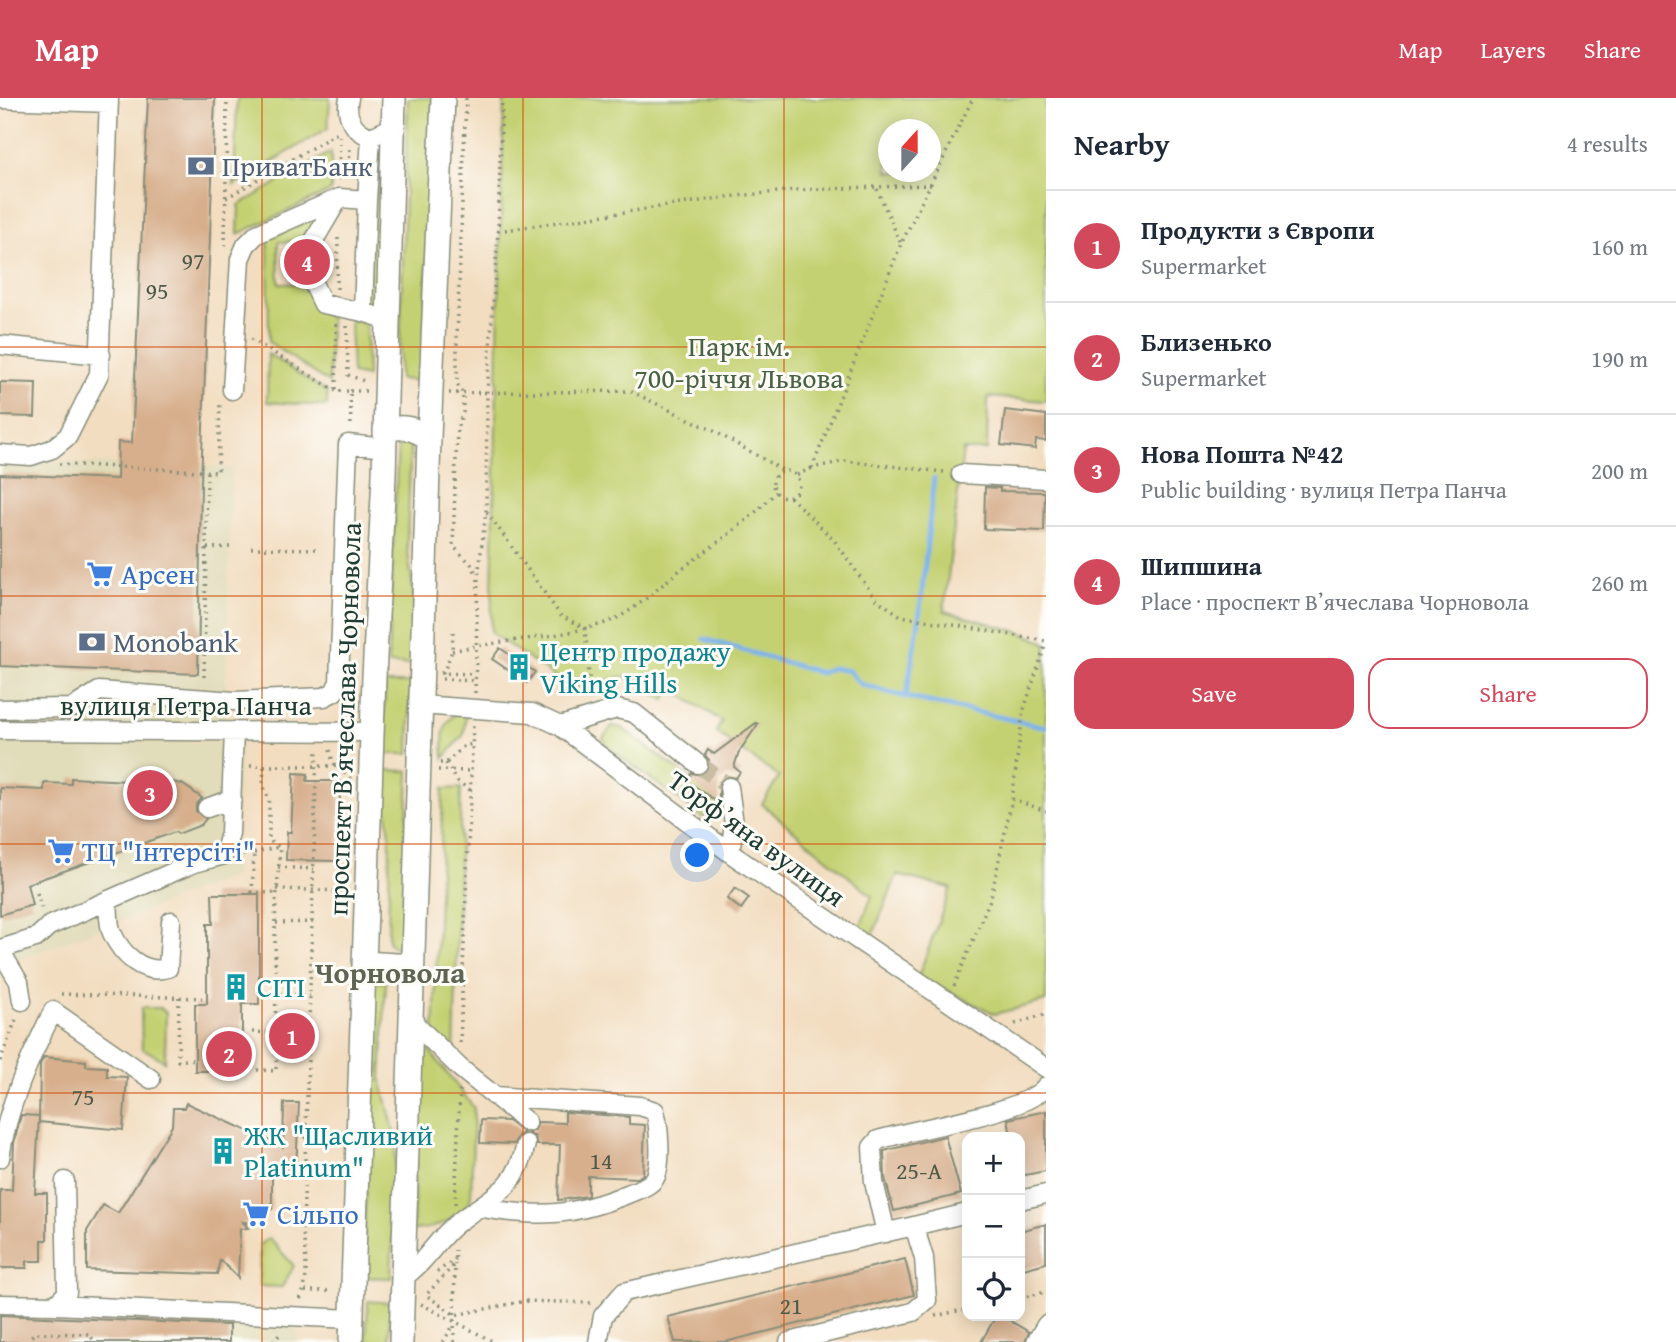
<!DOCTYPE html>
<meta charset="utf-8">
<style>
:root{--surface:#fff;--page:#f6f6f7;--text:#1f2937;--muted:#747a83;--line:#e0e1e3;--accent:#d1495b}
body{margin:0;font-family:"Gentium Book Plus",serif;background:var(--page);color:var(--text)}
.controls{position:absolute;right:21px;bottom:21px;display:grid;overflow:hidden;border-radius:14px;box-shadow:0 4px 18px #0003}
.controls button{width:63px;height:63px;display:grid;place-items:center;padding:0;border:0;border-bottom:2px solid var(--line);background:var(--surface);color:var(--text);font:35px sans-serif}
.compass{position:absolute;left:878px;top:21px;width:63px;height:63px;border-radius:50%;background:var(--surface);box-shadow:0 4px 18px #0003;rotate:21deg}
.you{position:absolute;left:698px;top:758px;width:24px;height:24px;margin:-18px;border:5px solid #fff;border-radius:50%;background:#1a73e8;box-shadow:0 0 0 10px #1a73e833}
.badge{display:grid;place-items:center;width:46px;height:46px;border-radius:50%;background:var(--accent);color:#fff;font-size:23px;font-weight:700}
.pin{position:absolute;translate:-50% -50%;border:4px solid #fff;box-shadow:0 2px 7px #0006}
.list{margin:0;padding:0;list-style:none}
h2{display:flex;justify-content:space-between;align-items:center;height:91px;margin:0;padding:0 28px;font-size:30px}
h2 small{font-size:23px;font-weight:400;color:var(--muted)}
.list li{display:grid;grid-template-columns:46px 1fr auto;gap:21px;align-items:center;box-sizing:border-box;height:112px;padding:0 28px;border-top:2px solid var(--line)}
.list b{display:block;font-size:26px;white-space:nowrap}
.list p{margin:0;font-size:23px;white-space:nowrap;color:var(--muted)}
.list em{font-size:23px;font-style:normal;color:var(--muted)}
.actions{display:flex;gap:14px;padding:21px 28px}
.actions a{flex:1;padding:16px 0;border:2px solid var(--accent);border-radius:21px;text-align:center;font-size:24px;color:var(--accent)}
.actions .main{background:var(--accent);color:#fff}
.icon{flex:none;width:38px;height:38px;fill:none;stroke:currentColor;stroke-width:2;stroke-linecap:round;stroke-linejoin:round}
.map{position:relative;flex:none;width:1046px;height:1244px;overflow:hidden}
header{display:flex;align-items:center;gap:42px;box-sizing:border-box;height:98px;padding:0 35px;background:var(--accent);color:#fff}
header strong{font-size:33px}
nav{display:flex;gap:38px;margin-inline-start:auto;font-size:24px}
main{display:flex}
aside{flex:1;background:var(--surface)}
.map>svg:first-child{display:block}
.built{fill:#e1dcba}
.green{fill:#c4d172;stroke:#728753;stroke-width:2;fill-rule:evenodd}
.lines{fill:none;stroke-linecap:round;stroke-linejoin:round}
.stream{stroke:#7bb3eb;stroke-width:5}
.building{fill:#d7af8c}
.minor-tunnel{stroke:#c8bda4;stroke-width:18;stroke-dasharray:18 9;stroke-linecap:butt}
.minor-casing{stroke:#888d7a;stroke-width:21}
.major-casing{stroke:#888d7a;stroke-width:26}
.path{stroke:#888d7a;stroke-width:3.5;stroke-dasharray:2 5;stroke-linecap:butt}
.minor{stroke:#fff;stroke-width:18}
.major{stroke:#fff;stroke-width:23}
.grid{fill:none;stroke:#d45610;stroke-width:2;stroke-opacity:0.55}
.labels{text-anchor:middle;stroke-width:6;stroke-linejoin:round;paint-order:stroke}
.number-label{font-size:24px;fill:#4d5a4a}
.service-label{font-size:28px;fill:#4e5e75;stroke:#fdfcf7;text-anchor:start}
.park-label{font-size:28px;fill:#486244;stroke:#fdfcf7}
.shop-label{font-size:28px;fill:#366cbe;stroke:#fdfcf7;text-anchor:start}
.culture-label{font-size:28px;fill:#0d838f;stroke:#fdfcf7;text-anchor:start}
.street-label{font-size:28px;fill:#1f3d34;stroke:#fdfcf7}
.neighbourhood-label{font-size:30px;font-weight:bold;fill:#5f6553;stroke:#fdfcf7}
</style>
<header>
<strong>Map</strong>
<nav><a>Map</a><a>Layers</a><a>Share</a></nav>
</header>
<main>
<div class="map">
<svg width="1046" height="1244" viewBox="0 0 1046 1244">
<rect width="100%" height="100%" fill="#fdfcf7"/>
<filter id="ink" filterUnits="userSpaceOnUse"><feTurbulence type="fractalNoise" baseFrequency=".0143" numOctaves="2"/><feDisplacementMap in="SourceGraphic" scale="14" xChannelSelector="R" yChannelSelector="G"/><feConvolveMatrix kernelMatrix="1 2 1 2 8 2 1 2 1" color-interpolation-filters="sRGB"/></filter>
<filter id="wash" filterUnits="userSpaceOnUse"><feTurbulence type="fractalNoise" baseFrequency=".00686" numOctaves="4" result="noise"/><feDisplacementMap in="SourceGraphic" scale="28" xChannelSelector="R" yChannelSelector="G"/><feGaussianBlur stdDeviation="1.57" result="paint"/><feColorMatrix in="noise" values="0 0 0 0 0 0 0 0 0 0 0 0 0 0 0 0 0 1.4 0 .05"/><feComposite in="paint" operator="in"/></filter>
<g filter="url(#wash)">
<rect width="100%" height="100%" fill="#f2ddc0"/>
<path class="built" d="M 0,362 L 231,369 L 225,627 L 0,626 Z
M 0,644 L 241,644 L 234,778 L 21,861 L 0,845 Z
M 5,1214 L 298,1225 L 297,1244 L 4,1244 Z"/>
<path class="green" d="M 237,0 L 330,0 L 328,30 L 234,87 Z
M 408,0 L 433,0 L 423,283 L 399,281 Z
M 504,0 L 1046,0 L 1046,303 L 988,299 L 987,352 L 963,352 L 944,513 L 1020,534 L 1046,545 L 1046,903 L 995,916 L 918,879 L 951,790 L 897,777 L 870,844 L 857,836 L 872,798 L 762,706 L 779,679 L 716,634 L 722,623 L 671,591 L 664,602 L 625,578 L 573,591 L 491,535 ZM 888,32 L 930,32 L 930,74 L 888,74 Z
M 375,49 L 383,49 L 376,209 L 367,208 Z
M 331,54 L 331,93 L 238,136 L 239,107 Z
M 321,117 L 310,143 L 278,144 L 279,185 L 309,187 L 318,210 L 330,221 L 329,285 L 269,244 L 268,141 Z
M 350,222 L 366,225 L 367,279 L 352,276 Z
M 268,256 L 327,294 L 327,308 L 267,304 Z
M 405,338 L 411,339 L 407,446 L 415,508 L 413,567 L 388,566 L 398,345 Z
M 385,585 L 411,585 L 409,656 L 383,656 Z
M 457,615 L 466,615 L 464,636 L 444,660 C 443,643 440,626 457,615 Z
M 612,628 L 622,630 L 716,700 L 721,709 L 717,718 L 702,719 L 608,649 L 603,640 Z
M 381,672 L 409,673 L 402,845 L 396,850 L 388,844 L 390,737 Z
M 461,690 L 454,958 L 434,934 L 443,691 Z
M 373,884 L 386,884 L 381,981 L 396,1041 L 391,1180 L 363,1179 Z
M 141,910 L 160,910 L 166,915 L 165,963 L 142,950 Z
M 419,939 L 474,1010 L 471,1098 C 464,1122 435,1131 413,1132 Z
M 269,1140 L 294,1168 L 282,1189 L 259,1188 L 260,1146 Z
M 368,1203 L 391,1205 L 389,1244 L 366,1244 Z"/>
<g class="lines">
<path class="stream" d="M 934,380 L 919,522 L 906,599 L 1046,629
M 704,541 L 821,575 L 832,570 L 849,573 L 860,586 L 906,599"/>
</g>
<g id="blocks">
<path class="building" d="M 148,0 L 215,0 L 201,384 L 198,576 L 0,568 L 0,376 L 117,381 L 118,344 L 132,345 Z
M 297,144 L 302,144 L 308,154 L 318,154 L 318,173 L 307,173 L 301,183 L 297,183 Z
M 0,284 L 36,285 L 35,319 L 0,318 Z
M 1005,312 L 1046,317 L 1046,343 L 1036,342 L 1035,351 L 1001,347 Z
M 985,389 L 1000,390 L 1000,393 L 1045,394 L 1044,433 L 984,431 Z
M 500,550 L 535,574 L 527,585 L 492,561 Z
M 756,625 L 758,626 L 739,654 L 734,669 L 740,674 L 736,680 L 727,678 L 719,684 L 719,705 L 687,683 L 692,675 L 701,677 L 707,673 L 709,662 L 705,657 L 708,652 L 714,656 Z
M 294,675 L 308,676 L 307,683 L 340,683 L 339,758 L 336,758 L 336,763 L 286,762 L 287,734 L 291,734 Z
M 71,680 L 147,684 L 153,680 L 182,686 L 202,700 L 196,707 L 196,713 L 206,721 L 201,727 L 178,736 L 175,734 L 27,786 L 32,807 L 0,817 L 0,690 L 44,692 L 44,685 L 71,686 Z
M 735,790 L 749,800 L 741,811 L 727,801 Z
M 212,796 L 259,796 L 259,906 L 242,906 L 242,973 L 195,973 L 195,906 L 207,906 L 207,826 L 213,826 Z
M 44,959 L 86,963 L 86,968 L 107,969 L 107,978 L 127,979 L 123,1032 L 39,1024 L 40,966 Z
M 186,1005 L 283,1049 L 284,1005 L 299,1005 L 296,1075 L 272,1075 L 272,1111 L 252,1125 L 243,1124 L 248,1130 L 240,1131 L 238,1180 L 220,1162 L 217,1176 L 87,1172 L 87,1133 L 103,1107 L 118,1115 L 172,1028 L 173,1010 L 184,1010 Z
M 1046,1013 L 1046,1073 L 1020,1078 L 1020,1039 L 1011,1039 L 1008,1021 Z
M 565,1014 L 629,1019 L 629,1026 L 645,1027 L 643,1076 L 638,1080 L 588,1078 L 588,1098 L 558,1102 L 560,1047 L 537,1047 L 535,1039 L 528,1035 L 535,1032 L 538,1024 L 565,1025 Z
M 21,1017 L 39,1018 L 35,1095 L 47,1095 L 47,1142 L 42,1142 L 42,1163 L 27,1163 L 27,1170 L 0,1170 L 0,1092 L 12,1092 L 14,1045 Z
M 481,1022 L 508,1023 L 524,1035 L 518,1038 L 514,1046 L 480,1045 Z
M 945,1038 L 961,1096 L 894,1113 L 885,1080 L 884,1053 Z
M 1046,1126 L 1046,1165 L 1020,1172 L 1020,1133 Z
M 905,1161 L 914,1197 L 725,1244 L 675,1244 L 668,1219 Z
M 0,1217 L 229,1227 L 229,1244 L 0,1244 Z
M 996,1218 L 1002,1218 L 1029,1234 L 1025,1244 L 981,1244 Z"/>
</g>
</g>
<g filter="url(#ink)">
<use href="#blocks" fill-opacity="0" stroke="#888d7a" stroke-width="2"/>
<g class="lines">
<path class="minor-tunnel" d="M 698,666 L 729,689"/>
<defs>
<path id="minor" d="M 349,0 C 345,18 353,33 371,39
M 0,1 L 109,5
M 367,102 L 363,214 L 388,222
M 313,144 L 339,100
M 312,183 L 323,206 L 363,214
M 0,247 L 101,257
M 232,292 L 240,161 L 246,147 L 257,136 L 339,100 L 367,102 L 371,39 L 393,29
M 0,356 L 31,358 L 52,351 L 68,338 L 99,276 L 109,0
M 961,376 L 1046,381
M 420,607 L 532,615 L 560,628 L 730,755 L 1046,970
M 0,611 L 72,610 L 99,593 L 234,603 L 324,599 L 334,594 L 339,584 L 348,346 L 385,350
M 560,628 L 617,611 L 634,615 L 698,666
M 0,632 L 372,634
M 729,689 L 734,726 L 730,755
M 207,710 L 232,701
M 108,802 C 109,812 108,826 112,835 C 122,857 143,877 168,870 L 171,823
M 0,851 L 36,840 L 49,828 L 194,765 L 224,757 L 230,735 L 234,633
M 0,852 L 19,884 L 22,903
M 410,921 L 460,970 L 527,1024
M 0,1060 C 7,1008 30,960 53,913 L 151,981
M 1020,1102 L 1046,1096
M 482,1110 C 541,1120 574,1118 630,1095 C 639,1091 652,1088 656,1078 C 662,1063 659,1028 655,1013 L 640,1008 L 494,998
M 886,1135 L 874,1084 L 872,1049 L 878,1042 C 915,1030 1027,1015 1046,988
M 402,1180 C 425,1166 436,1142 456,1126 C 491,1098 516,1094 526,1046
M 0,1206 L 55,1207 L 67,1195 L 65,1083
M 55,1207 L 352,1221
M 598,1244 L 603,1218 L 624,1194 L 914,1128
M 789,1244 L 913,1214 L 927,1202 L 924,1160 L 914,1128 L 967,1115
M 1036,1244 L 1046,1227"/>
<path id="major" d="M 385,333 C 402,326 415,331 429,340
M 365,865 L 412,868
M 351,1244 L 374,579 L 384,377 L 394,0
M 401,1244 L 429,340 L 443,0"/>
</defs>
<use href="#minor" class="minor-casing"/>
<use href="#major" class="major-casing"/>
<path class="path" d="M 466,0 L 457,239 L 457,286 L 463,295 L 463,314 L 457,331 L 453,448 L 471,466 L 477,477
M 349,74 L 350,47
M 339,82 L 340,37
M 877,91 L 901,146
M 226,100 L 339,34
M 498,133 L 727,99 L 797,92 L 931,87
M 225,148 L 227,0
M 337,191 L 338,139
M 336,226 L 336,293 L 350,293 L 351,330
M 347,228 L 348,277 L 367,284
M 251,241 L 336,293
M 350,293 L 367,293
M 449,295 L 630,293 L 714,333 L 784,373
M 59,366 L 218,374 L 220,303
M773 386a13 13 0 1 1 26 0a13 13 0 1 1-26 0Z
M 207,374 L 206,450 L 231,449
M 944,374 L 845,363 L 812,370 L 901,146 L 973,0
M 797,377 L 812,370
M 790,399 L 834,442 L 876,501 L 901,518 L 1046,543
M 487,414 L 561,518 L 585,530 L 591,603
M 251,450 L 321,451
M 452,553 C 503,541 556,541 605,525 C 635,515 660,487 684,469 C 717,445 748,424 776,394
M 440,575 L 475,576
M 443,576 L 452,553 L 453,534
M 204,579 L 206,450
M 442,581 L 474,583
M 475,595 L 478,479 L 486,413 L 487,294 L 498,133 L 502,0
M 330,652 L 333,665 L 351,681
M 440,665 L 446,665 L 463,649 L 472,646
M 446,665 L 457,683 L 470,692
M 250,668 L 335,668 L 351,663
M 438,672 L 471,673
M 1012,701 L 1046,713
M 254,755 L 279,749
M 243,756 L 254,755 L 252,794 L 273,795 L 276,791 L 345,793
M 278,769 L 314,771
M 37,795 L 42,812
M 276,825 L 313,824
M 954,888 L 991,799 L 1012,701 L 1023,614 L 1046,545
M 259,895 L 310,898
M 61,896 L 202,900
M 179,899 L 178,963 L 195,961
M 1015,926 L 1046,916
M 252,934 L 275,935 L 310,929
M 460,945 L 473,628
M 0,963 L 17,919
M 257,972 L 276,973 L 275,822 L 280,749 L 269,743 L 269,702 L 263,687 L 264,668
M 455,1106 L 460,991
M 453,1168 L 426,1197 L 455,1217 L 526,1203 L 592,1205
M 437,1174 L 455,1161
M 305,1193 L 332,1193
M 1020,1200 L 1046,1194
M 300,1201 C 310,1182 305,1154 303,1134 L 317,650
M 421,1206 L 494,1244
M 935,1218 L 967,1211
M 29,1244 L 29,1240 L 35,1235 L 89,1236 L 95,1244
M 273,1244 L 281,1235
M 443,1244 L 453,1228
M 454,1244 L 455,1152"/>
<use href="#minor" class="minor"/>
<use href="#major" class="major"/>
</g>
</g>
<path class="grid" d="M 262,0 L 262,1244M 523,0 L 523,1244M 784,0 L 784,1244M 0,249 L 1046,249M 0,498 L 1046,498M 0,746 L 1046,746M 0,995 L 1046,995"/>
<defs>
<symbol id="bank-bare" viewBox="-9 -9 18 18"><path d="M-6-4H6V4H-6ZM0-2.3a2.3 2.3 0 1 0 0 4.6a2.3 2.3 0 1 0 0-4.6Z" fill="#5c6f8a" stroke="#fdfcf7" stroke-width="2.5" paint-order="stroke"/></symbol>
<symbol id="supermarket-bare" viewBox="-9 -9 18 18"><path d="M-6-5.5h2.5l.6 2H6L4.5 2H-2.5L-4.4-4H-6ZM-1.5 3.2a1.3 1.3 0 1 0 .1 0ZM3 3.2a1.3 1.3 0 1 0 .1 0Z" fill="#3f7fe0" stroke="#fdfcf7" stroke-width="2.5" paint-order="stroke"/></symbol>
<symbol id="building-bare" viewBox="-9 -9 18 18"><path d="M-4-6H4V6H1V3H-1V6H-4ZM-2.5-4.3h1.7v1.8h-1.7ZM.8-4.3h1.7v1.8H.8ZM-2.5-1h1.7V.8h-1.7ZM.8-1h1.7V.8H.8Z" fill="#0f9aa8" stroke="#fdfcf7" stroke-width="2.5" paint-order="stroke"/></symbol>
</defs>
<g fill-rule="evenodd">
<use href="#bank-bare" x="182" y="49" width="38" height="38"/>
<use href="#supermarket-bare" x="81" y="457" width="38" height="38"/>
<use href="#bank-bare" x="73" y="525" width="38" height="38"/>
<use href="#building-bare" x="500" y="550" width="38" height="38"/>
<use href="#supermarket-bare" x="42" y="734" width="38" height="38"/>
<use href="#building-bare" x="217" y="870" width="38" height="38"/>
<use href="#building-bare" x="204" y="1034" width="38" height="38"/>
<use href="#supermarket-bare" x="237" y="1097" width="38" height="38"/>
</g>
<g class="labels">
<g class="number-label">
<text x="193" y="171">97</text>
<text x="157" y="201">95</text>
<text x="83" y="1007">75</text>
<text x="601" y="1071">14</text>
<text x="919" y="1081">25-А</text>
<text x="791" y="1216">21</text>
</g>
<g class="service-label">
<text x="222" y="78">ПриватБанк</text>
<text x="113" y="554">Monobank</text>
</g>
<g class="park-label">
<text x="739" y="258">Парк ім.<tspan x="739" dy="32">700-річчя Львова</tspan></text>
</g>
<g class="shop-label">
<text x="121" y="486">Арсен</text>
<text x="82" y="763">ТЦ "Інтерсіті"</text>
<text x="277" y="1126">Сільпо</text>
</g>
<g class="culture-label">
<text x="540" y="563">Центр продажу<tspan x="540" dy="32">Viking Hills</tspan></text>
<text x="257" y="899">CITI</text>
<text x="244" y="1047">ЖК "Щасливий<tspan x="244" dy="32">Platinum"</tspan></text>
</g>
<g class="street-label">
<text x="186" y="617">вулиця Петра Панча</text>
<text transform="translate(344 621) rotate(-88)" y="10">проспект Вʼячеслава Чорновола</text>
<text transform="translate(757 740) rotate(36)" y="10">Торфʼяна вулиця</text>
</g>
<g class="neighbourhood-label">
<text x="390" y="885">Чорновола</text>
</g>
</g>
</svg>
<div class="controls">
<button>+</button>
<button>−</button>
<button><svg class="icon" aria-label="locate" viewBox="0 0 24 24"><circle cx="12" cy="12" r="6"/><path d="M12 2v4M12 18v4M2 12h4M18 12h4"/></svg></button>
</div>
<svg class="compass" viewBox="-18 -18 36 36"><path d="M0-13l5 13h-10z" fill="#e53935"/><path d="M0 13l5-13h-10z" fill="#747a83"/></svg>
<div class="you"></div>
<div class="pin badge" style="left:292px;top:938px">1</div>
<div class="pin badge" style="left:229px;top:956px">2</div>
<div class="pin badge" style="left:150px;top:695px">3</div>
<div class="pin badge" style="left:307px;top:164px">4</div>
</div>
<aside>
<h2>Nearby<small>4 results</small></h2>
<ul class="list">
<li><span class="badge">1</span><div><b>Продукти з Європи</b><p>Supermarket</p></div><em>160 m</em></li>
<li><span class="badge">2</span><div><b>Близенько</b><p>Supermarket</p></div><em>190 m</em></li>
<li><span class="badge">3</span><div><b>Нова Пошта №42</b><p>Public building · вулиця Петра Панча</p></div><em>200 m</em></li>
<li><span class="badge">4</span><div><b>Шипшина</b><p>Place · проспект Вʼячеслава Чорновола</p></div><em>260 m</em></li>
</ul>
<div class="actions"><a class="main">Save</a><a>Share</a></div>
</aside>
</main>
